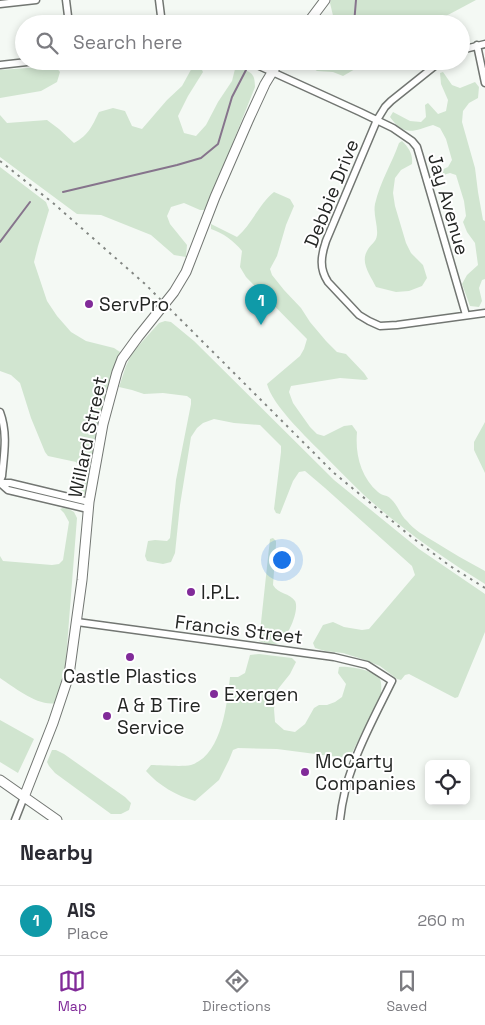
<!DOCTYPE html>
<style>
:root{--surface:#fff;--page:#f7f7f7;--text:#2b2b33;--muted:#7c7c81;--line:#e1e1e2;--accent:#812b99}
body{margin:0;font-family:"Space Grotesk",sans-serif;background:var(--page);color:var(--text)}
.controls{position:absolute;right:15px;bottom:15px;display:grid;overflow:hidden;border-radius:8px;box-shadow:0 2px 8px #0003}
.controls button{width:45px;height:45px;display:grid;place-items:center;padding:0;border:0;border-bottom:1px solid var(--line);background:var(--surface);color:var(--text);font:25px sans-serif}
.you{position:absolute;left:281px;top:559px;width:18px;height:18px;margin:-12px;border:4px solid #fff;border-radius:50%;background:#1a73e8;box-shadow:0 0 0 8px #1a73e833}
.badge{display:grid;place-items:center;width:32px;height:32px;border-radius:50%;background:var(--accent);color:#fff;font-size:16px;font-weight:700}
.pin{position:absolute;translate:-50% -41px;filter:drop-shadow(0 1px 2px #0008)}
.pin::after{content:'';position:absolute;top:26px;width:18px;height:15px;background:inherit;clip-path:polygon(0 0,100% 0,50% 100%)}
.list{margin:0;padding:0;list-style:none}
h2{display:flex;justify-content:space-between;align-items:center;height:65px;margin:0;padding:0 20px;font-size:21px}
h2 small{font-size:16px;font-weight:400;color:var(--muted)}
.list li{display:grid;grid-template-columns:32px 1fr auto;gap:15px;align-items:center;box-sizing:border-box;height:70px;padding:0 20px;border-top:1px solid var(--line)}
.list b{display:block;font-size:19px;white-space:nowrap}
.list p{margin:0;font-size:16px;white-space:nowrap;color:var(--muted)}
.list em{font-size:16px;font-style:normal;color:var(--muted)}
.icon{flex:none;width:28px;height:28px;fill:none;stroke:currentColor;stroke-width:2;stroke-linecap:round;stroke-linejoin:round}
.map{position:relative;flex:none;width:485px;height:820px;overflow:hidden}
.search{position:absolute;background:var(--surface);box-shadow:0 2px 8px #0003;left:15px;right:15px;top:15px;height:55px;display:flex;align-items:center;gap:12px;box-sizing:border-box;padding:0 18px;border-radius:28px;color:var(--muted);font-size:19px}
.sheet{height:135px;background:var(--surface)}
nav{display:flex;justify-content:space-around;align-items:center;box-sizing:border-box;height:70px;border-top:1px solid var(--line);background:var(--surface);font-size:14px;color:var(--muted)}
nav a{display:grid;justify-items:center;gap:2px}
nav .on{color:var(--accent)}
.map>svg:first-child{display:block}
.green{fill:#d1e5d0}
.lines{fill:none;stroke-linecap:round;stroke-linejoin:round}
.stream{stroke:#86748c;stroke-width:2}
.street-casing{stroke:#727672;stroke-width:9}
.secondary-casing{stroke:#727672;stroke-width:11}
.street{stroke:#fff;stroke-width:6}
.secondary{stroke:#fff;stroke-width:9}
.rail{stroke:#828682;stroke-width:2;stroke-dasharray:2.5 5;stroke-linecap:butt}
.poi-dot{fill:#812b99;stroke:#fff;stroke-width:2}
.labels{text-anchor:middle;stroke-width:4;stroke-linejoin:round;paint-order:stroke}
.street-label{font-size:19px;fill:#242624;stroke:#fff}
.poi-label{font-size:19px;fill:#242624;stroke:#fff;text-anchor:start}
</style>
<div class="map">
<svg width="485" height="820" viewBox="0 0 485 820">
<rect width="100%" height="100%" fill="#f4f9f4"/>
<path class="green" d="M 331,0 L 476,0 L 431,24 L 335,24 L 330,3 Z
M 300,61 L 369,61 L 343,76 L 333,72 L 317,71 L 310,66 Z
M 55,66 L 60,72 L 57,82 L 41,91 L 0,98 L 0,70 Z
M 193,66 L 200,66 L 203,72 L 188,96 L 178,116 L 184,133 L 196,136 L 206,125 L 218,102 L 232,81 L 235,69 L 241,68 C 252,73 255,74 255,87 L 206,210 L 200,210 L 184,203 L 171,207 L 167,216 L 170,224 L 187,245 L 186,257 L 174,255 L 151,235 L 101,215 L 77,214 L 0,157 L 0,115 L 7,123 L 47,120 L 59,129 L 74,143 C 89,135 92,126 99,112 L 113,108 L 125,111 L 132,126 L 142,129 L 167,100 L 182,86 Z
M 443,72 L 452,85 L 460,88 L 475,82 L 479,87 L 478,98 L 469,103 L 463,111 L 462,122 L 475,168 L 478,192 L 483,220 L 485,221 L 485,279 L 482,280 L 479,288 L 482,301 L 479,307 L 470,306 L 462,284 L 467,275 L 478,265 L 475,243 L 467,232 L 463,222 L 466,216 L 464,201 L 456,175 L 450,173 L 440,176 L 437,172 L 448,167 L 452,160 L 446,139 L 440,128 L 433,125 C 414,131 404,137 390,117 L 393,112 L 410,121 L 421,122 L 426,117 L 425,105 L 428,103 L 438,114 L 446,111 L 448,100 L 441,84 L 440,73 Z
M 402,141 C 409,148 413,154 412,164 L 401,170 L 395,178 L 393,193 L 395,206 L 406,243 L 411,253 L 423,265 L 427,278 L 422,286 L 409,291 L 396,292 L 376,287 C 371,276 360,263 367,251 C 370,244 376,243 377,235 C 378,225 373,215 375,204 C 380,182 392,163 399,143 Z
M 0,167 L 46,202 L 49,210 L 38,246 L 34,262 L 47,301 L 57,316 L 71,332 L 86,341 L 114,348 L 120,352 L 110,380 L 105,403 L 87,493 L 84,495 L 77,495 C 73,484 83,473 76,462 L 48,456 L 45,452 L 31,418 L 20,383 L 11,375 L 0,371 Z
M 274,192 L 290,199 L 294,206 L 286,225 L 277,256 L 270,269 L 272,275 L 284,290 L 301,308 L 310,322 L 326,341 L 337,352 L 346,354 L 364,373 L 368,379 L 365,380 L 340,378 L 291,386 L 289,392 L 293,403 L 310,427 L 317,434 L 324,436 L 344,426 L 352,425 L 357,432 C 355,455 361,477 378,492 C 382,496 388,495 391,499 C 398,505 400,515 407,521 C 414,530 425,536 435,542 C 451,552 468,562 485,571 L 485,584 C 443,558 402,529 365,496 C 349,481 334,465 319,450 C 304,435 272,404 267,384 L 300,356 L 304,349 L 307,339 L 246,277 L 240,267 L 242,251 C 234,241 223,233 211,229 L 211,224 L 237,237 C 252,224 259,204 274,192 Z
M 165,321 L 171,322 L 194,341 L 334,480 L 419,549 L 485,594 L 485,632 L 458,697 L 455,698 L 409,674 L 405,675 L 401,680 L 397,679 L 380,666 L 362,659 L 343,653 L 325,651 L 315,648 L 313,643 L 323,625 L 333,622 L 344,627 L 362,630 L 369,629 L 415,575 L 412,566 L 325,488 L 305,471 L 299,472 L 293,481 L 280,514 L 276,513 L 274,509 L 281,452 L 281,446 L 260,425 L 234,423 L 214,419 L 203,423 L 197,428 L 191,437 L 180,505 L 175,553 L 171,562 L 163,564 L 147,561 L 145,556 L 148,541 L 155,540 L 167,541 L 170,538 L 176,480 L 191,404 L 191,399 L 187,396 L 163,393 L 144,394 L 132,390 L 119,387 L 126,366 L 132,353 L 159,323 Z
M 485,422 L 485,473 L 474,450 L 474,442 Z
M 65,507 L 74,512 L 77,518 L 65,672 L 60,693 L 56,703 C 38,707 14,687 0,678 L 0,556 L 3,561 L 52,565 L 59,564 L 63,560 L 69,522 L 64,513 L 60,509 Z
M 273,538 L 276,541 L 276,544 L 273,585 C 278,594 290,593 295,601 C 300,610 287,640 278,643 C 272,646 265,643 259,641 L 270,539 Z
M 259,654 L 292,658 L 296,662 L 290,674 L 278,689 L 274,709 L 275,722 L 284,730 L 295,732 L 305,724 L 314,708 L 319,705 L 327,705 L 335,702 L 342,697 L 346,684 L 338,673 L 339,667 C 349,666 374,670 380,679 C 382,684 381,690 381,695 L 351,755 L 346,758 L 277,749 L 238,748 L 233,750 L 229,760 L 219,780 L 195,801 C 177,796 158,785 146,771 L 151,765 C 161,765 182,767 191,765 C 222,755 227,704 230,677 L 238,677 L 245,673 L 250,655 Z
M 0,720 L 34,739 L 18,773 L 0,762 Z
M 52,750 L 56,750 L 64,754 L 125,797 L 131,803 L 129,810 L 121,814 L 111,814 L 55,773 L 49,766 L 47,762 Z"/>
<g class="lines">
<path class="stream" d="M 354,24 L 356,0
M 306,61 L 316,67 L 325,61
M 63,192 L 177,165 L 201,158 L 218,144 L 232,97 L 246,70
M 0,242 L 30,202"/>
<defs>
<path id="street" d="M 66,0 L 69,24
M 159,0 L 162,24
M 0,4 L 36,0
M 477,45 L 485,83
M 461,50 L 485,44
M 246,61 L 257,65 L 360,112 L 393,128 L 412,141 L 417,147 L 420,157 L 466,315
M 441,61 L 391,101 L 385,107 L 377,120 L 326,241 C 321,256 319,268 328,282 L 359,315 L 369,321 L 380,326 L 397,325 L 485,313
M 0,65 L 36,61
M 0,412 C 8,433 4,455 2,476 L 0,481
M 0,483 L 8,490 L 88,509
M 0,483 L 10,483 L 89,502
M 77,622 L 334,657 L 367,665 L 392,681 C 370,726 345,769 340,820
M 15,820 L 24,797"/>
<path id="secondary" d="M 307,24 L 325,0
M 0,780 L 57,820
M 24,797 L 53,723 L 69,675 L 82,580 L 89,502 L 103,424 L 117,372 L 122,359 L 138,337 L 174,292 L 186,272 L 215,197 L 248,121 L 265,84 L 279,61"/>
</defs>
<use href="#street" class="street-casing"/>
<use href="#secondary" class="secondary-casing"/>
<use href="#street" class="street"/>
<use href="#secondary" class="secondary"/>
<path class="rail" d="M 0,161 L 53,203 L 145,284 L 334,473 L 414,539 L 450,566 L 485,588"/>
</g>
<g class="poi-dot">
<circle cx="89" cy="304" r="5"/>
<circle cx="191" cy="592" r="5"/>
<circle cx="130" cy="657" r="5"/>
<circle cx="214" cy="694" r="5"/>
<circle cx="107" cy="716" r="5"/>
<circle cx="305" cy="772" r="5"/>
</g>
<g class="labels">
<g class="street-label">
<text transform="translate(331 193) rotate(-68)" y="7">Debbie Drive</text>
<text transform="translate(449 204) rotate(74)" y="7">Jay Avenue</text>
<text transform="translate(87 437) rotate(-78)" y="7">Willard Street</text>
<text transform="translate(239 629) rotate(7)" y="7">Francis Street</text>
</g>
<g class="poi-label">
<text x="99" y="311">ServPro</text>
<text x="201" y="599">I.P.L.</text>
<text x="130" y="683" text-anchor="middle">Castle Plastics</text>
<text x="224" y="701">Exergen</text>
<text x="117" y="712">A &amp; B Tire<tspan x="117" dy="22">Service</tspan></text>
<text x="315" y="768">McCarty<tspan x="315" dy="22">Companies</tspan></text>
</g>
</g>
</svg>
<div class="controls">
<button><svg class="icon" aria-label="locate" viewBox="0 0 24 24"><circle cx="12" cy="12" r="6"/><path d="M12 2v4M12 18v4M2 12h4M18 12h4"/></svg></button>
</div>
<div class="you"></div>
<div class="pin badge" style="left:261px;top:325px;background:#0f9aa8">1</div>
<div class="search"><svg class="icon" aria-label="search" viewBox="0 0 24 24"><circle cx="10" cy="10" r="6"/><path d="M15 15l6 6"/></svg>Search here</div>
</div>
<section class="sheet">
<h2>Nearby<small></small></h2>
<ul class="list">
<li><span class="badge" style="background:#0f9aa8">1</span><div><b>AIS</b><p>Place</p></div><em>260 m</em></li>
</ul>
</section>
<nav>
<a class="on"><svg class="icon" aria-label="map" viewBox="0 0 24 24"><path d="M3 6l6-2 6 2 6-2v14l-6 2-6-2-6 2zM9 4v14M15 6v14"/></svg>Map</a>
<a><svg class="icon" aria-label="directions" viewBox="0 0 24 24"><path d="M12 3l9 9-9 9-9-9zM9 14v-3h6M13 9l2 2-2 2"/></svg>Directions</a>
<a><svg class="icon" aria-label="saved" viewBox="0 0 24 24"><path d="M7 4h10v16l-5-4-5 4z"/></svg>Saved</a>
</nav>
